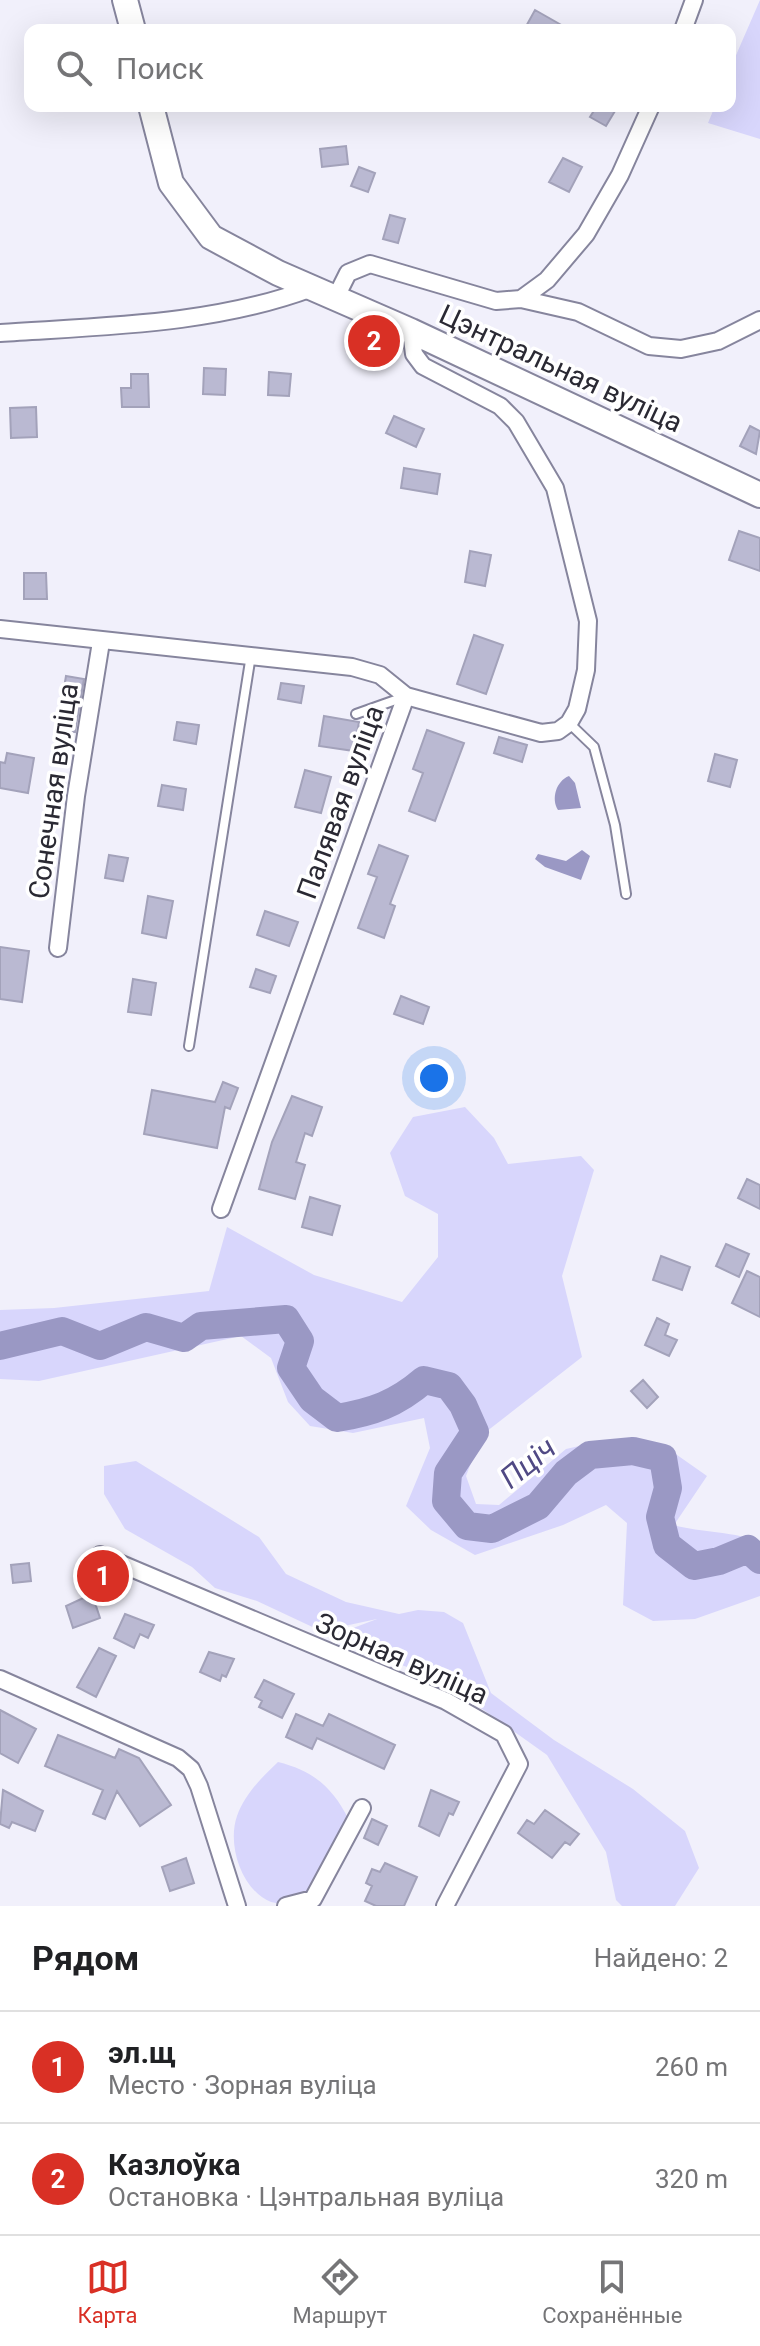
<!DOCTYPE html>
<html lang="ru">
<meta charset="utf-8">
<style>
:root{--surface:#fff;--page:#f2f2f2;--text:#202124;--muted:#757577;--line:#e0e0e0;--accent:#d93025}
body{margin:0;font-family:Roboto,sans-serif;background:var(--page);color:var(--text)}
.you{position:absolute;left:434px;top:1078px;width:28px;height:28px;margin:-20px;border:6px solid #fff;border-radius:50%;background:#1a73e8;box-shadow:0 0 0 12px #1a73e833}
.badge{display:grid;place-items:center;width:52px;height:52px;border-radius:50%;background:var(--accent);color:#fff;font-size:26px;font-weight:700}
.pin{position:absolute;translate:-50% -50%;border:4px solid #fff;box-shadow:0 2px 8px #0006}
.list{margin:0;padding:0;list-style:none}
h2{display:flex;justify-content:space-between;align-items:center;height:104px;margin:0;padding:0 32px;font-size:34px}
h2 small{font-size:26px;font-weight:400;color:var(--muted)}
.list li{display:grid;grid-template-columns:52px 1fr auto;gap:24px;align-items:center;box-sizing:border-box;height:112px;padding:0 32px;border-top:2px solid var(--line)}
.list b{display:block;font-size:30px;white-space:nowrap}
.list p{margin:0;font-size:26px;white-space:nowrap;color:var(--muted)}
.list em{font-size:26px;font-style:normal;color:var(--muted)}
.icon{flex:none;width:44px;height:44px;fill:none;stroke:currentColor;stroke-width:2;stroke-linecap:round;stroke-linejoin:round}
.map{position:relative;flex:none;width:760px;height:1906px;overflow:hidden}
.search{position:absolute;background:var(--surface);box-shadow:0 8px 32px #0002;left:24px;right:24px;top:24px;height:88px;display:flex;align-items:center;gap:20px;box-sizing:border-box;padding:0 28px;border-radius:16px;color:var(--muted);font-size:30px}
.sheet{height:328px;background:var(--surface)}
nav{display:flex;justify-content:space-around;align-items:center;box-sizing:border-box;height:112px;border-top:2px solid var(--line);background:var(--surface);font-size:22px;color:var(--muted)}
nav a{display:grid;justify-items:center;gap:4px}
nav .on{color:var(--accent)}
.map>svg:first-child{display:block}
.green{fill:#d8d6fc}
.water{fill:#9a98c4}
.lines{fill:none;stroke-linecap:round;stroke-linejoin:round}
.river{stroke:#9a98c4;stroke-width:28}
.building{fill:#bab9d2;stroke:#a3a2ba;stroke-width:2}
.lane-casing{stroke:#86859d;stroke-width:12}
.street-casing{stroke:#86859d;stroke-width:20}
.secondary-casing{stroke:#86859d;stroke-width:28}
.lane{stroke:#fff;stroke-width:8}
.street{stroke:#fff;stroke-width:16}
.secondary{stroke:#fff;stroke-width:24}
.labels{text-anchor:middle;stroke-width:7;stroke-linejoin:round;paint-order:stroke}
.street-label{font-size:28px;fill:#2a2933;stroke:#fff}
.water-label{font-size:30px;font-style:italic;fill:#504984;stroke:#fff}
</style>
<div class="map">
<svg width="760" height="1906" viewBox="0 0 760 1906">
<rect width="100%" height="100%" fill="#f1f0fb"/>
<path class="green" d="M 760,0 L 760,139 L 708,123 L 715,106 L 730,106 L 730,69 Z
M 465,1107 L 494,1138 L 508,1164 L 581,1156 L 594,1170 L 562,1276 L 582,1357 L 482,1435 L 466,1476 L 476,1504 L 499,1505 L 566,1449 L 597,1442 L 660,1443 L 707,1476 L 674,1525 C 700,1533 738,1531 760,1543 L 760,1596 L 695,1619 L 653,1621 L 623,1605 L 627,1523 L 606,1505 L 563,1525 L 475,1555 L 431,1530 L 406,1506 L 430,1448 L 424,1418 L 353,1433 L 310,1426 L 288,1402 L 271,1358 L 241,1336 L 39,1381 L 0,1379 L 0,1310 L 54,1308 L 209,1291 L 227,1227 L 314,1275 L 402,1302 L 438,1257 L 438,1214 L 405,1196 L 390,1153 L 413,1117 Z
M 136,1461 L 259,1537 L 286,1574 L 346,1602 L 399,1614 L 418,1610 L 444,1612 L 463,1623 L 491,1693 L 554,1740 L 633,1789 L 685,1831 L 699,1868 L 675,1906 L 622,1906 L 616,1900 L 606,1852 L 547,1755 L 461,1694 L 419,1671 L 336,1643 L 348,1630 L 377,1619 L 321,1631 L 257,1601 L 215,1588 L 192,1567 L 125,1529 L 104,1494 L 104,1466 Z
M 278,1762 C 314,1771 333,1788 349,1820 L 313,1899 C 299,1903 286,1906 271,1902 C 241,1890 227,1844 237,1816 C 245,1794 261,1778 278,1762 Z"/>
<path class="water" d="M 569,776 L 575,783 L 581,808 L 558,810 C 551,799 556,781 569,776 Z
M 582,850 L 590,856 L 581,880 L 545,867 L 535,859 L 538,854 L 566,861 Z"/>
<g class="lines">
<path class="river" d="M 0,1346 L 62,1331 L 100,1346 L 146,1327 L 184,1338 L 201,1326 L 286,1319 L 300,1341 L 291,1368 L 312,1399 L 337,1418 C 373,1412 396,1404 424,1380 L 449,1386 L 463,1405 L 475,1432 L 448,1473 L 446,1501 L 467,1526 L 492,1529 L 538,1506 L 566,1473 L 590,1455 L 633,1451 L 663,1458 L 668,1488 L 660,1517 L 667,1545 L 694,1566 L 719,1561 L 748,1549 L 760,1560"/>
</g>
<path class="building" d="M 535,10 L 570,30 L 524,30 Z
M 597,106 L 618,106 L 606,126 L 590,117 Z
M 346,146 L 348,164 L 322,167 L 320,149 Z
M 563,158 L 582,167 L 569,192 L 549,182 Z
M 359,167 L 375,173 L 368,192 L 351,186 Z
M 390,215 L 405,219 L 398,243 L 383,239 Z
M 204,368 L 226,369 L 225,395 L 203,394 Z
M 269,372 L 291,374 L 289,396 L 268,395 Z
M 131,374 L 148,374 L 149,407 L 122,407 L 121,388 L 131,388 Z
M 36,407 L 37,437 L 11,438 L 10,408 Z
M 394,416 L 424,429 L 416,447 L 386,433 Z
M 750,426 L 760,431 L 756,454 L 740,446 Z
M 404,468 L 440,474 L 437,494 L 401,488 Z
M 739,531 L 760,538 L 760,571 L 729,560 Z
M 470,551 L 491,555 L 485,586 L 465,582 Z
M 24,573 L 46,573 L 47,599 L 24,599 Z
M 474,635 L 503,645 L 486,694 L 457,684 Z
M 66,676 L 84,679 L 75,732 L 57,729 Z
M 281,683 L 304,686 L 301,703 L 278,699 Z
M 324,716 L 359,722 L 354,751 L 319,746 Z
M 177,722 L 199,725 L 196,744 L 174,740 Z
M 427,730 L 464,743 L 435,821 L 409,811 L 423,773 L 413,769 Z
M 499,737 L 527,745 L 522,762 L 494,753 Z
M 7,753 L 34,758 L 28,793 L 0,788 L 0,762 L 5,763 Z
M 715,754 L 737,760 L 730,787 L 708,781 Z
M 305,770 L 331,777 L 321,813 L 295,807 Z
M 162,785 L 186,789 L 183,810 L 158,806 Z
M 379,845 L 408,856 L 390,904 L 395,906 L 384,938 L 358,928 L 377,877 L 368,874 Z
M 109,855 L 128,858 L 123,881 L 105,878 Z
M 148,896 L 173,901 L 166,938 L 142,933 Z
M 265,911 L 298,922 L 289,946 L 257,935 Z
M 0,947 L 29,951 L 22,1002 L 0,999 Z
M 256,969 L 276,976 L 270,993 L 250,987 Z
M 133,979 L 156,983 L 151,1015 L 128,1012 Z
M 401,996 L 429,1007 L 423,1024 L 394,1014 Z
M 223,1082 L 238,1088 L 230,1109 L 225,1107 L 217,1148 L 144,1134 L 152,1090 L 215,1102 Z
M 292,1096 L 322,1107 L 312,1136 L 305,1133 L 296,1162 L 305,1165 L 295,1199 L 259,1189 L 272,1142 Z
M 747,1179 L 760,1185 L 760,1209 L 738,1198 Z
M 310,1197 L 340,1206 L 332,1235 L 302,1227 Z
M 726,1244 L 749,1254 L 739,1277 L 716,1266 Z
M 661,1256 L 690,1267 L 682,1290 L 653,1280 Z
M 747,1271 L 760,1277 L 760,1317 L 732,1303 Z
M 657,1318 L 669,1324 L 665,1335 L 677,1340 L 669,1356 L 645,1345 Z
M 643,1380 L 658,1397 L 647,1408 L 631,1391 Z
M 29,1563 L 31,1581 L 13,1583 L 11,1565 Z
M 92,1594 L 100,1618 L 73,1628 L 66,1606 Z
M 125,1614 L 154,1625 L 148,1638 L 140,1634 L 134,1648 L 114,1638 Z
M 99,1648 L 116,1656 L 96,1697 L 77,1687 Z
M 209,1652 L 234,1659 L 226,1677 L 222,1675 L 220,1681 L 200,1672 Z
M 264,1680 L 294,1694 L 282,1718 L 259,1707 L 262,1701 L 255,1697 Z
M 0,1710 L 36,1729 L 18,1763 L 0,1753 Z
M 296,1714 L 323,1726 L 329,1714 L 395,1745 L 384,1769 L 317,1738 L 312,1749 L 286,1737 Z
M 58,1735 L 115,1758 L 119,1749 L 139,1758 L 171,1805 L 140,1826 L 117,1791 L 105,1819 L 93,1814 L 103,1790 L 45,1766 Z
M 3,1790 L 43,1811 L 35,1831 L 12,1822 L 9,1828 L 0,1824 Z
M 431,1790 L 459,1802 L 453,1815 L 449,1813 L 439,1836 L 419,1826 Z
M 545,1810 L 579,1834 L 570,1845 L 565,1842 L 552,1858 L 518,1833 L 527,1820 L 534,1824 Z
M 372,1819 L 387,1826 L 378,1845 L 364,1838 Z
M 186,1858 L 194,1883 L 170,1891 L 162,1867 Z
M 385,1863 L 417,1877 L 404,1906 L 376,1906 L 365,1901 L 372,1886 L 366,1883 L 372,1869 L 380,1872 Z"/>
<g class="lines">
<defs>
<path id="lane" d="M 356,714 L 404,697
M 569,723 L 594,747 L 615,825 L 626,894
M 189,1046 L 251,655"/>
<path id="street" d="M 683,30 L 694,0
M 335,299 L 348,273 L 370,264 L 496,301 L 521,299 L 547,280 L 586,234 L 620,175 L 651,106
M 521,299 L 578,312 L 649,346 L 681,349 L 718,341 L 760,320
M 0,333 C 104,326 213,325 312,288
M 0,629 L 352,667 L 380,675 L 406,696
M 58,948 L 76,796 L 101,642
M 221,1209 L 406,696 L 541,733 L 558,731 L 569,723 L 577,709 L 586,670 L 588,621 L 555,488 L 516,422 L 500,406 L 423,366 L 414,354 L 411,331
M 100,1555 L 446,1701 L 504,1734 L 519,1764 L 445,1906
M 0,1679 L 178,1758 L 191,1769 L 199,1786 L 237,1906
M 286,1906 L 313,1899 L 362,1808"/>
<path id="secondary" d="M 125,0 L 133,30
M 151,106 L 171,183 L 211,237 L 278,273 L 411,331 L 760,495"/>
</defs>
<use href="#lane" class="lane-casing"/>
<use href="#street" class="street-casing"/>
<use href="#secondary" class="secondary-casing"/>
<use href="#lane" class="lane"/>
<use href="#street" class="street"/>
<use href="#secondary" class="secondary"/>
</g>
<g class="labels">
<g class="street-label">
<text transform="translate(561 368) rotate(25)" y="10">Цэнтральная вуліца</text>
<text transform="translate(53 791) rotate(-82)" y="10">Сонечная вуліца</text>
<text transform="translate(340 802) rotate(-70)" y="10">Палявая вуліца</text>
<text transform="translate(402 1658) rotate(24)" y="10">Зорная вуліца</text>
</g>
<g class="water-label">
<text transform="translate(528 1463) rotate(-39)" y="10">Пціч</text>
</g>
</g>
</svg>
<div class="you"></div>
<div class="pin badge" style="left:103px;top:1576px">1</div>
<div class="pin badge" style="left:374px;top:341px">2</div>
<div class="search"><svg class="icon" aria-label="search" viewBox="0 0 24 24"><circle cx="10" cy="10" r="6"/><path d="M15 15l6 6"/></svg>Поиск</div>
</div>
<section class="sheet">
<h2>Рядом<small>Найдено: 2</small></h2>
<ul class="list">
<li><span class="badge">1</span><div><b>эл.щ</b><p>Место · Зорная вуліца</p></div><em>260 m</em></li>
<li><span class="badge">2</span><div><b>Казлоўка</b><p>Остановка · Цэнтральная вуліца</p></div><em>320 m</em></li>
</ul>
</section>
<nav>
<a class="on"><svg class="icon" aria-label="map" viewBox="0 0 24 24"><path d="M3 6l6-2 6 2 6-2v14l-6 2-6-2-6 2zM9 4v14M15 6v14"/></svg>Карта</a>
<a><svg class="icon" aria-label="directions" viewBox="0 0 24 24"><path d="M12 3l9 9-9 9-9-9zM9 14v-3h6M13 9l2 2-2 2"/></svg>Маршрут</a>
<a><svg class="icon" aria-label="saved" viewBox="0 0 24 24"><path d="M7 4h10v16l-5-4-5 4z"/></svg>Сохранённые</a>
</nav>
